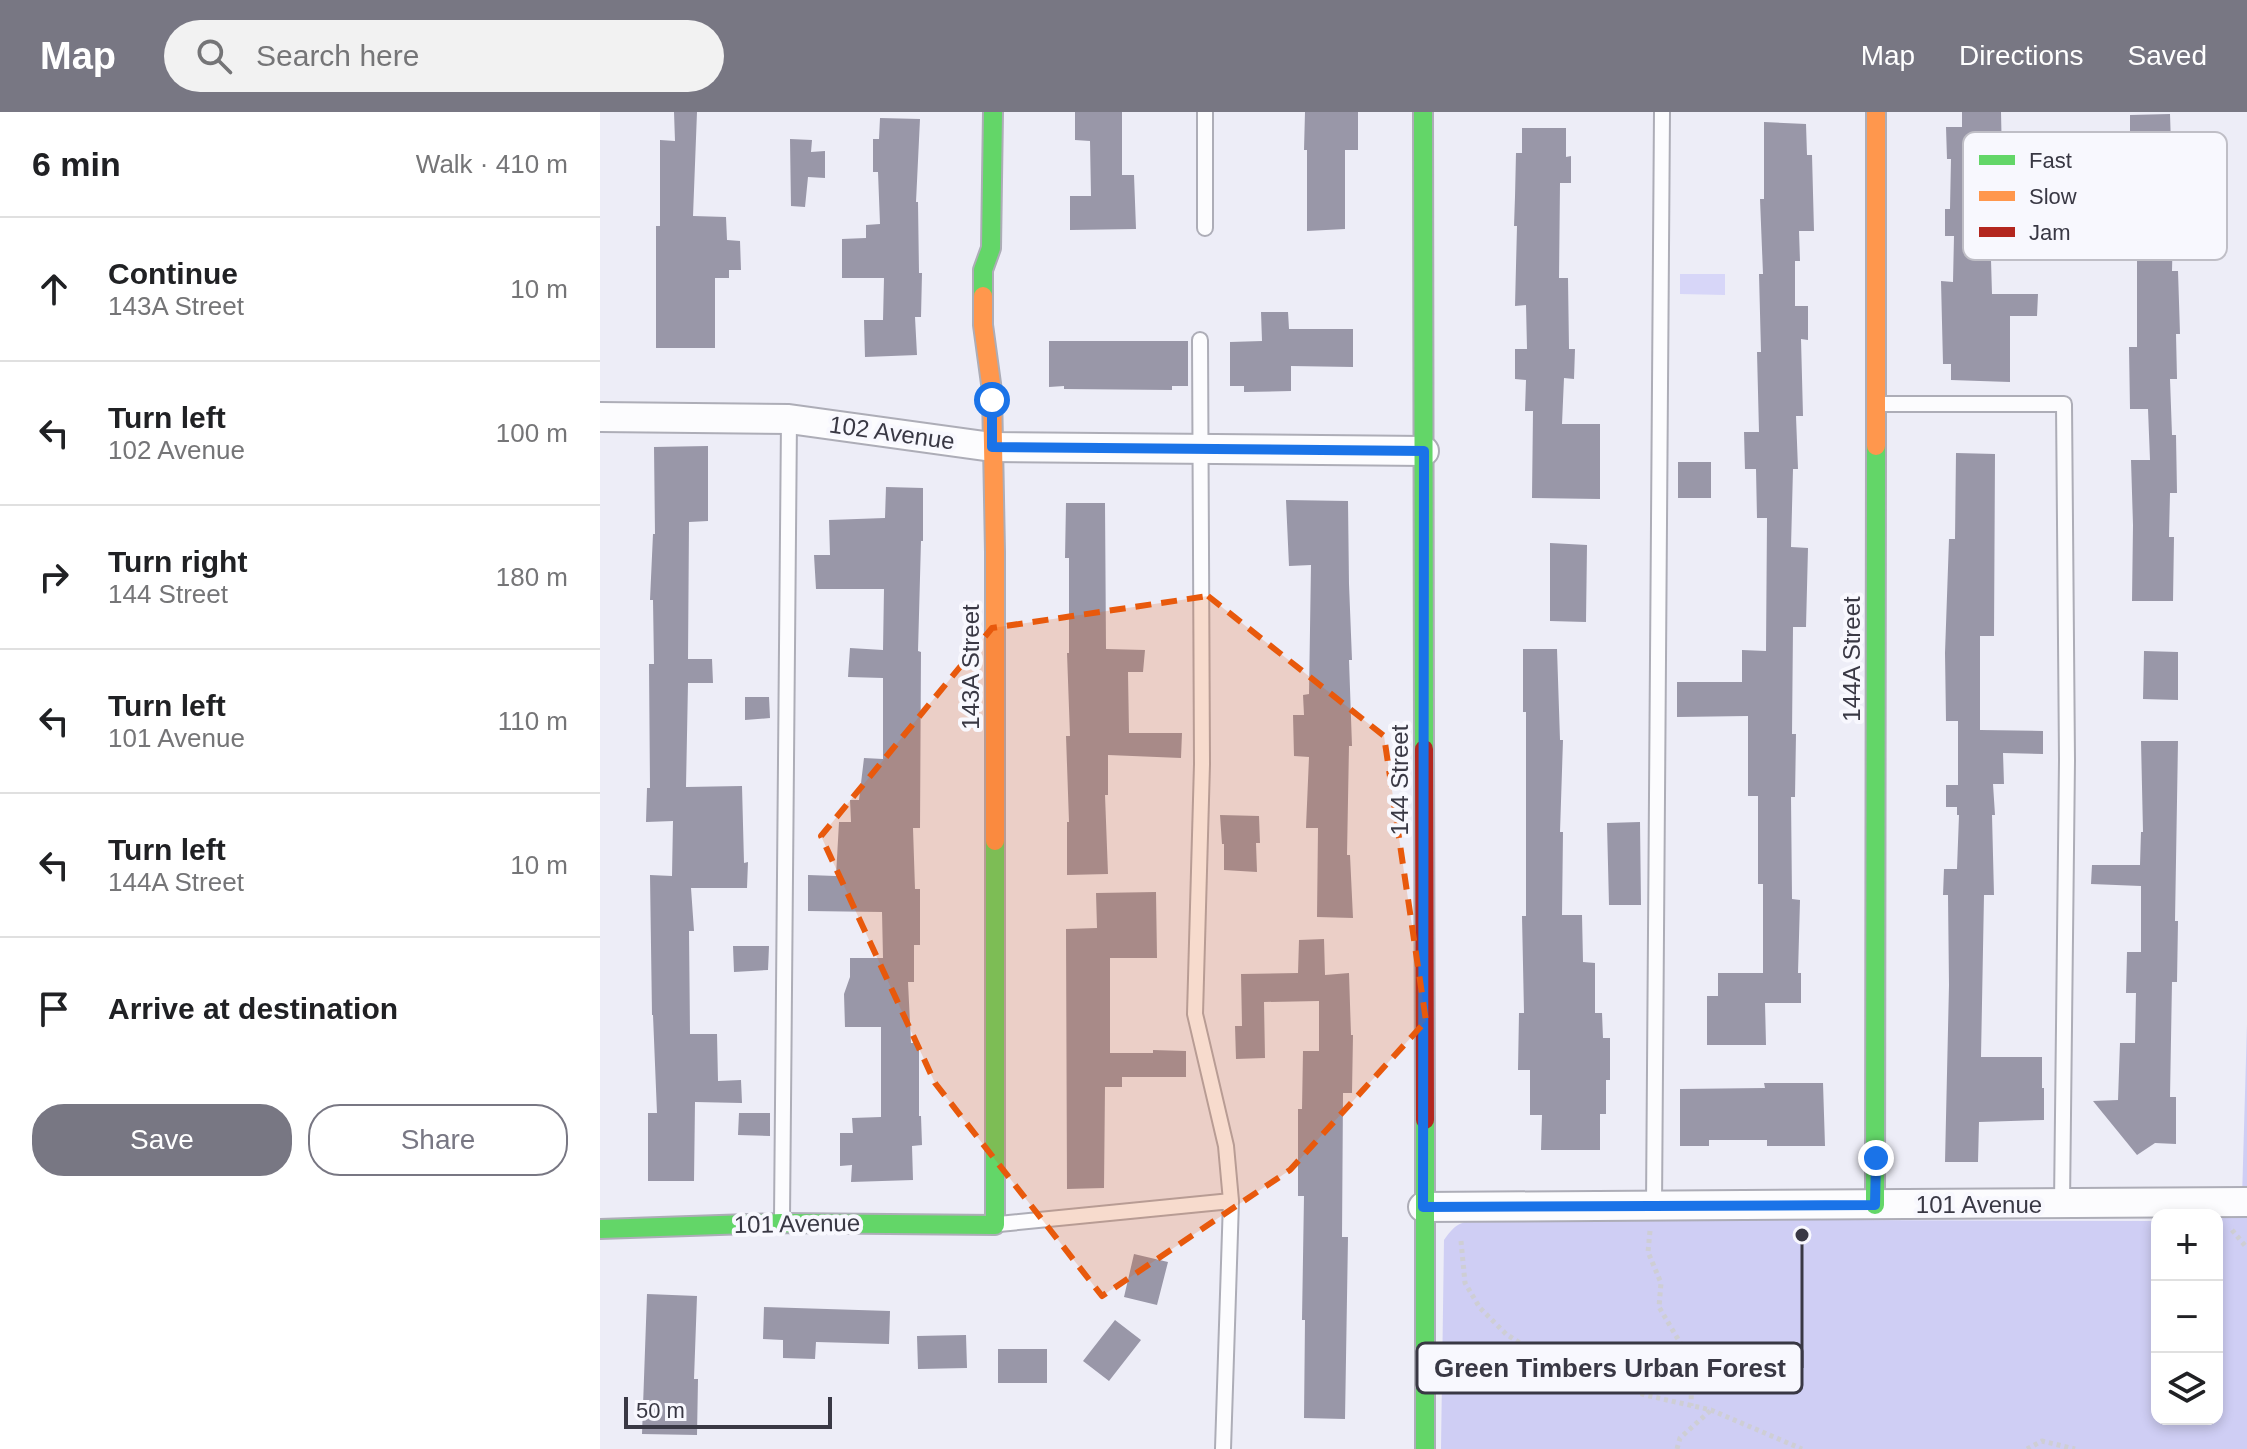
<!DOCTYPE html>
<meta charset="utf-8">
<style>
:root{--surface:#fff;--page:#f2f2f2;--text:#202124;--muted:#757577;--line:#e0e0e0;--accent:#787783}
body{margin:0;font-family:Helvetica,sans-serif;background:var(--page);color:var(--text)}
.controls{position:absolute;right:24px;bottom:24px;display:grid;overflow:hidden;border-radius:16px;box-shadow:0 4px 12px #0003}
.controls button{width:72px;height:72px;display:grid;place-items:center;padding:0;border:0;border-bottom:2px solid var(--line);background:var(--surface);color:var(--text);font:40px sans-serif}
.scale{position:absolute;left:24px;bottom:20px;width:208px;box-sizing:border-box;padding-left:8px;border:4px solid #393844;border-top:0;font-size:22px;line-height:28px;white-space:nowrap;color:#393844;-webkit-text-stroke:6px #f8f8fe;paint-order:stroke}
.stop{position:absolute;width:24px;height:24px;margin:-18px;border:6px solid #1a73e8;border-radius:50%;background:#fff}
.stop.end{background:#1a73e8;border-color:#fff;box-shadow:0 2px 8px #0008}
.list{margin:0;padding:0;list-style:none}
h2{display:flex;justify-content:space-between;align-items:center;height:104px;margin:0;padding:0 32px;font-size:34px}
h2 small{font-size:26px;font-weight:400;color:var(--muted)}
.list li{display:grid;grid-template-columns:52px 1fr auto;gap:24px;align-items:center;box-sizing:border-box;height:144px;padding:0 32px;border-top:2px solid var(--line)}
.list b{display:block;font-size:30px;white-space:nowrap}
.list p{margin:0;font-size:26px;white-space:nowrap;color:var(--muted)}
.list em{font-size:26px;font-style:normal;color:var(--muted)}
.actions{display:flex;gap:16px;padding:24px 32px}
.actions a{flex:1;padding:18px 0;border:2px solid var(--accent);border-radius:32px;text-align:center;font-size:28px;color:var(--accent)}
.actions .main{background:var(--accent);color:#fff}
.icon{flex:none;width:44px;height:44px;fill:none;stroke:currentColor;stroke-width:2;stroke-linecap:round;stroke-linejoin:round}
.map{position:relative;flex:none;width:1647px;height:1337px;overflow:hidden}
header{display:flex;align-items:center;gap:48px;box-sizing:border-box;height:112px;padding:0 40px;background:var(--accent);color:#fff}
header strong{font-size:38px}
nav{display:flex;gap:44px;margin-inline-start:auto;font-size:28px}
.search{width:560px;height:72px;background:var(--page);display:flex;align-items:center;gap:20px;box-sizing:border-box;padding:0 28px;border-radius:44px;color:var(--muted);font-size:30px}
main{display:flex}
aside{flex:1;background:var(--surface)}
.map>svg:first-child{display:block}
.green{fill:#cfcef4}
.water{fill:#d7d6f8}
.building{fill:#9997a8}
.lines{fill:none;stroke-linecap:round;stroke-linejoin:round}
.lane-casing{stroke:#adadb7;stroke-width:18}
.street-casing{stroke:#adadb7;stroke-width:32}
.fast-casing{stroke:#adadb7;stroke-width:22}
.slow-casing{stroke:#adadb7;stroke-width:22}
.jam-casing{stroke:#adadb7;stroke-width:22}
.path{stroke:#ceced4;stroke-width:5;stroke-dasharray:4 4;stroke-linecap:butt}
.lane{stroke:#fcfcfe;stroke-width:14}
.street{stroke:#fcfcfe;stroke-width:28}
.fast{stroke:#63d668;stroke-width:18}
.slow{stroke:#ff974d;stroke-width:18}
.jam{stroke:#b3261e;stroke-width:18}
.route{stroke:#1a73e8;stroke-width:10}
.marked{fill:#e8590c;fill-opacity:0.2;stroke:#e8590c;stroke-width:6;stroke-dasharray:16 10;stroke-linejoin:round}
.labels{text-anchor:middle;stroke-width:8;stroke-linejoin:round;paint-order:stroke}
.street-label{font-size:24px;fill:#393844;stroke:#f8f8fe}
.key{fill:#f8f8fe;stroke:#bfbec6;stroke-width:2}
.key-label{font-size:22px;fill:#393844}
.leader{fill:none;stroke:#393844;stroke-width:3}
.callout-dot{fill:#393844;stroke:#f8f8fe;stroke-width:3}
.callout{fill:#f8f8fe;stroke:#393844;stroke-width:3}
.callout-label{font-size:26px;text-anchor:middle;font-weight:bold;fill:#393844}
</style>
<header>
<strong>Map</strong>
<div class="search"><svg class="icon" aria-label="search" viewBox="0 0 24 24"><circle cx="10" cy="10" r="6"/><path d="M15 15l6 6"/></svg>Search here</div>
<nav><a>Map</a><a>Directions</a><a>Saved</a></nav>
</header>
<main>
<aside>
<h2>6 min<small>Walk · 410 m</small></h2>
<ul class="list">
<li><svg class="icon" aria-label="ahead" viewBox="0 0 24 24"><path d="M12 20V5M6 11l6-6 6 6"/></svg><div><b>Continue</b><p>143A Street</p></div><em>10 m</em></li>
<li><svg class="icon" aria-label="left" viewBox="0 0 24 24"><path d="M17 20v-9H6M10 6l-5 5 5 5"/></svg><div><b>Turn left</b><p>102 Avenue</p></div><em>100 m</em></li>
<li><svg class="icon" aria-label="right" viewBox="0 0 24 24"><path d="M7 20v-9h11M14 6l5 5-5 5"/></svg><div><b>Turn right</b><p>144 Street</p></div><em>180 m</em></li>
<li><svg class="icon" aria-label="left" viewBox="0 0 24 24"><path d="M17 20v-9H6M10 6l-5 5 5 5"/></svg><div><b>Turn left</b><p>101 Avenue</p></div><em>110 m</em></li>
<li><svg class="icon" aria-label="left" viewBox="0 0 24 24"><path d="M17 20v-9H6M10 6l-5 5 5 5"/></svg><div><b>Turn left</b><p>144A Street</p></div><em>10 m</em></li>
<li><svg class="icon" aria-label="arrive" viewBox="0 0 24 24"><path d="M6 21V4h12l-3 4 3 4H6"/></svg><div><b>Arrive at destination</b></div></li>
</ul>
<div class="actions"><a class="main">Save</a><a>Share</a></div>
</aside>
<div class="map">
<svg width="1647" height="1337" viewBox="0 0 1647 1337">
<rect width="100%" height="100%" fill="#ededf7"/>
<path class="green" d="M 1647,912 L 1647,1337 L 841,1337 L 844,1128 C 857,1109 864,1109 886,1107 L 1557,1109 L 1557,1307 L 1617,1307 L 1617,1108 L 1634,1103 L 1642,1086 Z"/>
<path class="water" d="M 1080,162 L 1125,162 L 1125,183 L 1080,182 Z"/>
<path class="building" d="M 74,0 L 97,0 L 93,104 L 126,105 L 127,128 L 140,129 L 141,158 L 129,158 L 129,166 L 115,166 L 115,236 L 56,236 L 56,114 L 60,114 L 60,28 L 75,29 Z
M 475,0 L 522,0 L 522,63 L 534,63 L 536,117 L 470,118 L 470,84 L 491,84 L 490,29 L 475,28 Z
M 705,0 L 758,0 L 758,38 L 745,38 L 745,117 L 707,119 L 707,38 L 704,38 Z
M 1362,0 L 1401,0 L 1402,46 L 1388,46 L 1392,182 L 1438,182 L 1437,204 L 1410,204 L 1410,270 L 1351,268 L 1351,252 L 1343,252 L 1341,169 L 1353,170 L 1354,124 L 1345,124 L 1345,97 L 1350,97 L 1351,47 L 1347,47 L 1346,15 L 1362,15 Z
M 1570,2 L 1571,33 L 1582,34 L 1585,116 L 1573,116 L 1572,159 L 1578,159 L 1580,222 L 1576,222 L 1577,267 L 1570,267 L 1572,323 L 1576,323 L 1577,381 L 1570,381 L 1569,425 L 1574,425 L 1573,489 L 1532,489 L 1533,413 L 1531,348 L 1550,348 L 1548,297 L 1530,297 L 1529,235 L 1537,235 L 1537,66 L 1530,66 L 1530,3 Z
M 280,6 L 320,7 L 316,90 L 318,90 L 319,161 L 322,161 L 321,205 L 315,205 L 317,243 L 265,245 L 264,208 L 283,208 L 284,166 L 242,166 L 242,127 L 266,126 L 266,113 L 280,112 L 278,60 L 273,60 L 273,27 L 279,27 Z
M 1164,10 L 1206,12 L 1207,43 L 1212,43 L 1214,119 L 1199,119 L 1200,149 L 1195,149 L 1195,194 L 1208,194 L 1208,228 L 1201,227 L 1203,304 L 1196,304 L 1198,357 L 1193,357 L 1191,435 L 1208,436 L 1206,515 L 1193,515 L 1192,622 L 1196,622 L 1195,685 L 1191,685 L 1192,787 L 1200,788 L 1198,861 L 1201,861 L 1201,891 L 1165,891 L 1166,933 L 1107,933 L 1107,884 L 1118,884 L 1118,861 L 1163,861 L 1163,772 L 1158,772 L 1158,684 L 1148,684 L 1148,604 L 1077,605 L 1077,570 L 1142,570 L 1142,538 L 1166,539 L 1167,406 L 1157,406 L 1156,357 L 1145,357 L 1144,320 L 1159,320 L 1157,240 L 1161,240 L 1159,162 L 1163,162 L 1160,87 L 1164,87 Z
M 922,16 L 966,16 L 966,45 L 971,44 L 971,71 L 960,71 L 959,166 L 968,166 L 969,237 L 975,237 L 974,267 L 964,266 L 962,312 L 1000,312 L 1000,387 L 932,386 L 933,299 L 925,299 L 926,268 L 915,267 L 915,237 L 927,237 L 926,193 L 915,194 L 917,114 L 914,114 L 915,85 L 916,41 L 922,41 Z
M 190,27 L 212,28 L 211,40 L 225,39 L 225,66 L 208,65 L 205,95 L 191,94 Z
M 661,200 L 688,200 L 689,217 L 753,217 L 753,255 L 691,254 L 691,279 L 644,280 L 644,274 L 630,274 L 630,230 L 662,229 Z
M 449,229 L 588,229 L 588,274 L 572,274 L 572,278 L 464,277 L 464,274 L 449,275 Z
M 108,334 L 108,409 L 89,410 L 88,547 L 112,547 L 113,571 L 88,571 L 86,675 L 142,674 L 144,751 L 148,750 L 147,776 L 91,776 L 94,819 L 89,819 L 90,922 L 117,922 L 118,969 L 141,968 L 142,991 L 95,990 L 94,1069 L 48,1069 L 48,1001 L 57,1001 L 53,903 L 52,903 L 50,763 L 72,764 L 73,709 L 46,710 L 47,676 L 50,676 L 49,552 L 54,552 L 53,488 L 50,488 L 53,422 L 55,422 L 54,335 Z
M 1356,341 L 1395,342 L 1394,524 L 1380,524 L 1380,618 L 1443,619 L 1443,642 L 1403,641 L 1404,672 L 1393,672 L 1395,703 L 1392,703 L 1394,783 L 1384,783 L 1381,945 L 1442,945 L 1442,976 L 1444,976 L 1444,1008 L 1379,1010 L 1378,1050 L 1345,1050 L 1349,873 L 1348,783 L 1343,783 L 1344,757 L 1357,757 L 1359,703 L 1357,703 L 1357,695 L 1346,695 L 1346,673 L 1358,673 L 1358,609 L 1346,609 L 1345,541 L 1349,427 L 1355,427 Z
M 1078,350 L 1111,350 L 1111,386 L 1078,386 Z
M 286,375 L 323,376 L 323,429 L 321,429 L 318,539 L 321,540 L 320,716 L 313,716 L 315,777 L 320,777 L 320,833 L 314,833 L 314,870 L 308,870 L 311,931 L 319,931 L 319,1004 L 321,1004 L 322,1033 L 312,1034 L 313,1068 L 251,1070 L 252,1053 L 240,1054 L 240,1021 L 253,1021 L 252,1006 L 281,1005 L 281,915 L 245,915 L 244,882 L 250,865 L 250,846 L 283,846 L 282,800 L 208,799 L 208,763 L 236,764 L 239,710 L 251,710 L 250,688 L 259,688 L 264,646 L 283,647 L 283,566 L 248,565 L 250,536 L 283,538 L 284,477 L 216,477 L 214,443 L 230,443 L 229,408 L 285,406 Z
M 686,388 L 748,389 L 749,472 L 752,548 L 749,548 L 752,634 L 749,634 L 747,743 L 750,743 L 753,806 L 717,805 L 718,716 L 706,716 L 709,645 L 694,644 L 693,603 L 704,603 L 703,583 L 709,582 L 711,453 L 689,454 Z
M 466,391 L 505,391 L 506,537 L 545,538 L 543,560 L 528,560 L 529,621 L 582,621 L 581,646 L 508,643 L 508,683 L 505,683 L 508,762 L 467,763 L 467,710 L 469,710 L 466,624 L 470,624 L 467,541 L 469,541 L 469,446 L 465,446 Z
M 950,431 L 987,433 L 986,510 L 950,509 Z
M 923,537 L 957,537 L 960,628 L 963,628 L 960,720 L 963,720 L 962,803 L 982,803 L 983,850 L 995,851 L 995,901 L 1002,901 L 1003,926 L 1010,926 L 1010,968 L 1006,968 L 1006,1002 L 1000,1002 L 1000,1038 L 941,1038 L 942,1003 L 930,1003 L 930,958 L 918,958 L 919,901 L 924,901 L 922,804 L 926,804 L 926,600 L 923,600 Z
M 1544,539 L 1578,540 L 1578,588 L 1543,587 Z
M 145,585 L 169,585 L 170,606 L 145,608 Z
M 1541,629 L 1578,629 L 1575,809 L 1578,809 L 1577,870 L 1572,870 L 1570,985 L 1576,985 L 1576,1032 L 1555,1031 L 1537,1043 L 1493,989 L 1518,988 L 1520,931 L 1535,931 L 1536,881 L 1526,881 L 1527,840 L 1541,840 L 1541,774 L 1491,772 L 1492,753 L 1540,753 L 1541,720 L 1543,720 Z
M 620,703 L 659,704 L 660,731 L 656,731 L 657,760 L 624,758 L 624,732 L 622,732 Z
M 1040,710 L 1041,793 L 1009,793 L 1007,711 Z
M 556,780 L 557,846 L 510,846 L 510,941 L 553,941 L 553,938 L 586,939 L 586,965 L 522,965 L 522,975 L 505,975 L 504,1076 L 467,1077 L 466,817 L 497,816 L 496,781 Z
M 724,827 L 725,863 L 749,861 L 751,923 L 753,923 L 752,981 L 743,981 L 742,1125 L 748,1125 L 745,1307 L 704,1306 L 705,1208 L 702,1208 L 704,1084 L 698,1084 L 698,997 L 702,997 L 703,939 L 719,939 L 719,889 L 664,890 L 665,946 L 636,947 L 635,914 L 642,914 L 641,862 L 698,861 L 699,828 Z
M 133,834 L 169,834 L 168,858 L 134,860 Z
M 1164,971 L 1223,971 L 1225,1034 L 1167,1034 L 1167,1028 L 1109,1028 L 1109,1034 L 1080,1034 L 1080,977 L 1165,976 Z
M 139,1001 L 170,1001 L 170,1024 L 138,1023 Z
M 534,1142 L 568,1150 L 557,1193 L 524,1185 Z
M 47,1182 L 97,1184 L 94,1267 L 98,1267 L 97,1323 L 42,1322 Z
M 164,1195 L 290,1199 L 289,1232 L 216,1230 L 215,1247 L 183,1246 L 183,1228 L 163,1227 Z
M 515,1208 L 541,1228 L 509,1269 L 483,1249 Z
M 366,1223 L 367,1256 L 318,1257 L 317,1224 Z
M 398,1237 L 447,1237 L 447,1271 L 398,1271 Z"/>
<g class="lines">
<defs>
<path id="lane" d="M 605,116 L 605,0
M 600,228 L 602,652 L 595,902 L 626,1034 L 631,1089
M 1277,292 L 1464,292 L 1467,648 L 1462,1092
M 1054,1094 L 1062,0
M 182,1107 L 189,307
M 399,1112 L 631,1089 L 623,1337"/>
<path id="street" d="M 0,305 L 189,307 L 392,335 L 824,339
M 823,1095 L 1647,1090"/>
<path id="fast" d="M 823,0 L 824,637
M 383,184 L 383,158 L 391,136 L 393,0
M 825,1008 L 825,1337
M 1275,1093 L 1276,334
M 0,1117 L 182,1111 L 395,1113 L 395,729"/>
<path id="slow" d="M 383,184 L 383,213 L 392,279 L 395,440 L 395,729
M 1276,334 L 1276,0"/>
<path id="jam" d="M 824,637 L 825,1008"/>
</defs>
<use href="#lane" class="lane-casing"/>
<use href="#street" class="street-casing"/>
<use href="#fast" class="fast-casing"/>
<use href="#slow" class="slow-casing"/>
<use href="#jam" class="jam-casing"/>
<path class="path" d="M 1632,1118 L 1647,1136
M 1050,1119 L 1048,1140 L 1061,1171 L 1059,1195 L 1092,1251 L 1091,1294
M 861,1129 L 865,1171 L 880,1196 L 906,1222 L 937,1242 L 1045,1283 L 1111,1298 L 1202,1337
M 1077,1337 L 1080,1326 L 1111,1298
M 1427,1337 L 1442,1329 L 1475,1337"/>
<use href="#lane" class="lane"/>
<use href="#street" class="street"/>
<use href="#fast" class="fast"/>
<use href="#slow" class="slow"/>
<use href="#jam" class="jam"/>
</g>
<g class="lines">
<path class="route" d="M 392,288 L 392,335 L 824,339 L 823,1095 L 1275,1093 L 1276,1046"/>
</g>
<path class="marked" d="M 608,484 L 784,624 L 826,909 L 690,1058 L 502,1184 L 335,971 L 221,724 L 392,516 Z"/>
<g class="labels">
<g class="street-label">
<text transform="translate(292 321) rotate(8)" y="8">102 Avenue</text>
<text transform="translate(1252 547) rotate(-90)" y="8">144A Street</text>
<text transform="translate(371 555) rotate(-90)" y="8">143A Street</text>
<text transform="translate(800 668) rotate(-90)" y="8">144 Street</text>
<text x="1379" y="1101">101 Avenue</text>
<text transform="translate(197 1112) rotate(-1)" y="8">101 Avenue</text>
</g>
</g>
<rect x="1363" y="20" width="264" height="128" rx="12" class="key"/>
<rect x="1379" y="43" width="36" height="10" fill="#63d668"/>
<rect x="1379" y="79" width="36" height="10" fill="#ff974d"/>
<rect x="1379" y="115" width="36" height="10" fill="#b3261e"/>
<g class="key-label">
<text x="1429" y="56">Fast</text>
<text x="1429" y="92">Slow</text>
<text x="1429" y="128">Jam</text>
</g>
<path class="leader" d="M1202 1123L1202 1256"/>
<circle class="callout-dot" cx="1202" cy="1123" r="8"/>
<rect class="callout" x="817" y="1231" width="385" height="50" rx="8"/>
<g class="callout-label">
<text x="1010" y="1265">Green Timbers Urban Forest</text>
</g>
</svg>
<div class="controls">
<button>+</button>
<button>−</button>
<button><svg class="icon" aria-label="layers" viewBox="0 0 24 24"><path d="M12 4l9 5-9 5-9-5zM3 14l9 5 9-5"/></svg></button>
</div>
<div class="scale">50 m</div>
<div class="stop" style="left:392px;top:288px"></div>
<div class="stop end" style="left:1276px;top:1046px"></div>
</div>
</main>
